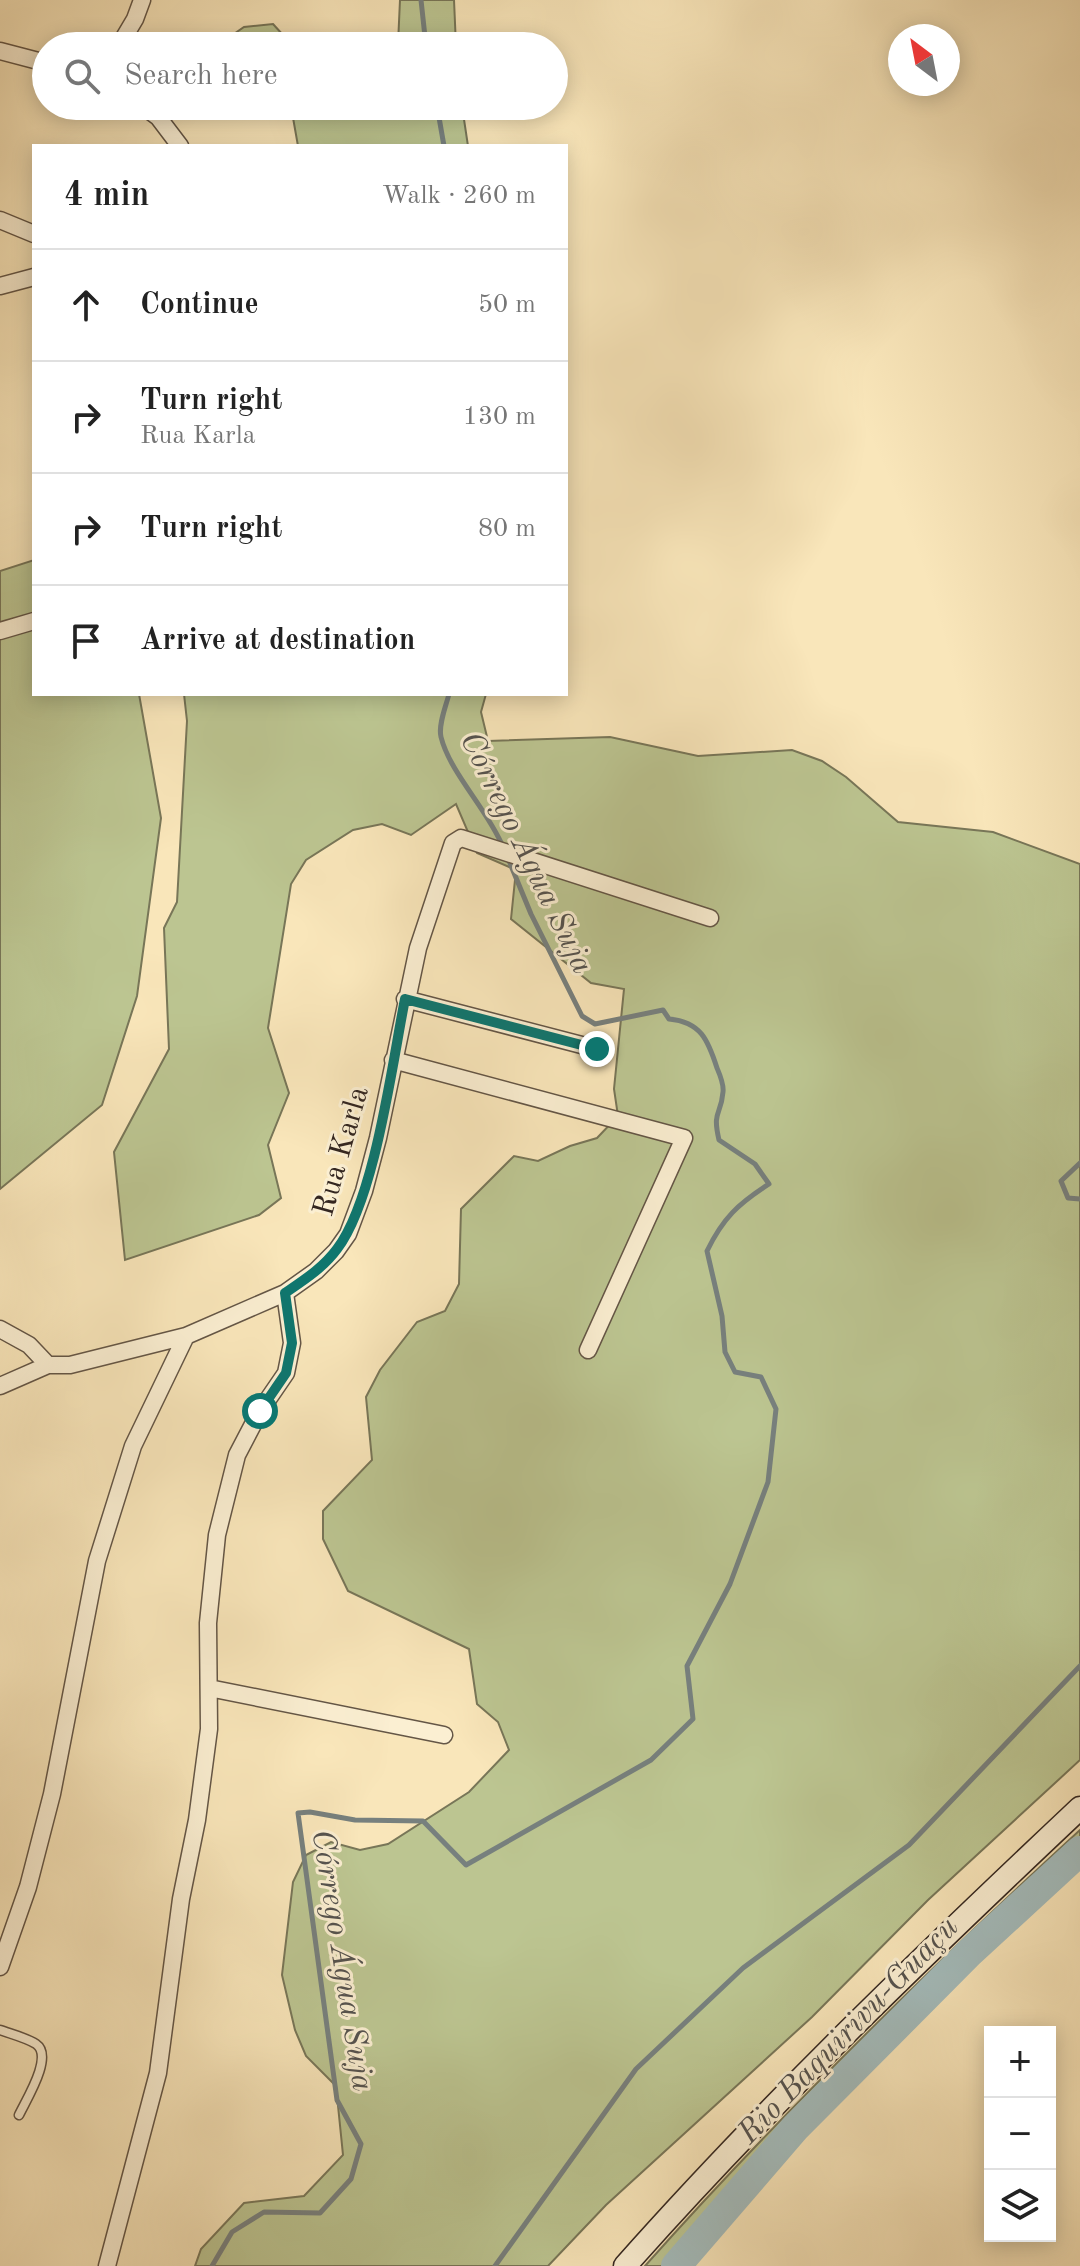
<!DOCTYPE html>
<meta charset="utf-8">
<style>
:root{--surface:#fff;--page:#f6f6f6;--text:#222;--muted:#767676;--line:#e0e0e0}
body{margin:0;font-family:"Old Standard TT",serif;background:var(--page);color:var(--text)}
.controls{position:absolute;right:24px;bottom:24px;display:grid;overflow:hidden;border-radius:0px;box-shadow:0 4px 20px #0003}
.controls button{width:72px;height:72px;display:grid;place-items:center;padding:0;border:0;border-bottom:2px solid var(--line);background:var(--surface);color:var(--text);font:40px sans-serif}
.compass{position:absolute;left:888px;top:24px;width:72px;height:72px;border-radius:50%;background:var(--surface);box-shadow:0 4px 20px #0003;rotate:328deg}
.stop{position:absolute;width:24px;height:24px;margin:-18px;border:6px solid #0f766e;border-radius:50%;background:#fff}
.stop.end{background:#0f766e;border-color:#fff;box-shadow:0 2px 8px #0008}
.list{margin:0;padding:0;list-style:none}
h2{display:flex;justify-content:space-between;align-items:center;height:104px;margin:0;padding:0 32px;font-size:34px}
h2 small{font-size:26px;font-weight:400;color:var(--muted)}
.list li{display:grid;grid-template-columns:52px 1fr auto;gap:24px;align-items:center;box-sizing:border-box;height:112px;padding:0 32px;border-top:2px solid var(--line)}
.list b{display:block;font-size:30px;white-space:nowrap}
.list p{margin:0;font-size:26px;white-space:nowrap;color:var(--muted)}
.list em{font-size:26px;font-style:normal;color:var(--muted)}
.icon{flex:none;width:44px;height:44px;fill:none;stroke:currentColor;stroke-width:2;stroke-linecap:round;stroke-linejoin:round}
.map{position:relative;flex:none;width:1080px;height:2266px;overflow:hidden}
.search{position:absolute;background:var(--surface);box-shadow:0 4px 20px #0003;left:32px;top:32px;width:536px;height:88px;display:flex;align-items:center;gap:20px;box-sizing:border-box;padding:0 28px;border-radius:44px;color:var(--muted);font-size:30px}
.panel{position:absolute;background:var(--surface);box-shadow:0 4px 20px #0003;left:32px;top:144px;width:536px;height:552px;border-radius:0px}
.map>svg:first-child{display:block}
.green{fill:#bcc591;stroke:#787658;stroke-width:2}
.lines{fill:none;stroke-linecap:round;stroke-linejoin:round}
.stream{stroke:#77807e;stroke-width:5}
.river{stroke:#a4bcbc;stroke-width:30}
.service-casing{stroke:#645646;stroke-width:11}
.minor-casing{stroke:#645646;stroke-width:19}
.secondary-casing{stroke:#332620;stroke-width:25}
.service{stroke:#fbefd2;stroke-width:8}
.minor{stroke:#fbefd2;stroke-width:16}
.secondary{stroke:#fbefd2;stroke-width:22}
.route{stroke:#0f766e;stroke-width:10}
.labels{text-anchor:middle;stroke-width:6;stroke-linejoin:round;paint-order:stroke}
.street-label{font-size:30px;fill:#332620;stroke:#fbefd2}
.water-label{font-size:32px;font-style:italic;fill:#55534f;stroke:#fbefd2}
</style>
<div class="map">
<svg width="1080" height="2266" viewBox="0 0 1080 2266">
<rect width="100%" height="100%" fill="#f9e6ba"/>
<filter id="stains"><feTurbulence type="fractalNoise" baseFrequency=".0025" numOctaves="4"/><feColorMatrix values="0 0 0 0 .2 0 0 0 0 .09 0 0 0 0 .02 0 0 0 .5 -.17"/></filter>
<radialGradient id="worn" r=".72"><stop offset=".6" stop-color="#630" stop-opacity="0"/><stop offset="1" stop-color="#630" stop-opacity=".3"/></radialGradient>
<path class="green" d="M 400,0 L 454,0 L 456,46 L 393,46 L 398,44 Z
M 273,24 L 293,46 L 226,46 L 221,43 L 244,27 Z
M 288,106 L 462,106 L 468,146 L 298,146 L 292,112 Z
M 34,560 L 34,694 L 139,694 L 161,818 L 137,996 L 102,1105 L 0,1189 L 0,571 Z
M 184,694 L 486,694 L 481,712 L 488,741 L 610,737 L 698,756 L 792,750 L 822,761 L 846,777 L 898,822 L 993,832 L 1080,864 L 1080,1760 L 928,1900 L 812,2017 L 606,2205 L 548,2266 L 195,2266 L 201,2249 L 244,2203 L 304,2196 L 343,2155 L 336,2086 L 306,2056 L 295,2030 L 282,1975 L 293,1882 L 306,1855 L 331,1842 L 360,1850 L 388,1844 L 469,1792 L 509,1750 L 498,1722 L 477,1704 L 469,1649 L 348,1591 L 323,1539 L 323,1511 L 372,1460 L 366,1397 L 380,1370 L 417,1322 L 445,1311 L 459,1284 L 461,1209 L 514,1156 L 538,1161 L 570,1146 L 597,1138 L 618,1116 L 614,1089 L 624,989 L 591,983 L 511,919 L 516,870 L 477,853 L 456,804 L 411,835 L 382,824 L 353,830 L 306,860 L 291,884 L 268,1028 L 289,1093 L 268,1145 L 281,1198 L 259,1215 L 125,1260 L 114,1152 L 169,1049 L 164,928 L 177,902 L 187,721 Z
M 1080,1830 L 1080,1843 L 973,1939 L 915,2002 L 794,2122 L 663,2266 L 645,2266 C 782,2112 929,1969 1080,1830 Z"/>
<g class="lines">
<path class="stream" d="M 421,0 L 426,46
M 437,106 L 444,146
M 449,694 C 446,706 438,725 441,737 C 450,773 488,810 503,847
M 1080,1163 L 1061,1181 L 1068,1198 L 1080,1199
M 212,2266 L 232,2232 L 264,2212 L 320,2213 L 351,2179 L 361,2144 L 337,2100 L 298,1813 L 310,1812 L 355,1820 L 423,1821 L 466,1865 L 651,1760 L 693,1719 L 687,1666 L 730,1584 L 768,1482 L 776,1409 L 761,1377 L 735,1372 L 725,1352 L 722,1316 L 707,1251 C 723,1218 738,1204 769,1184 L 755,1164 L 719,1140 C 712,1110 721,1116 723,1092 C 724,1084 720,1075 717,1068 C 708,1040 701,1022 669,1019 L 663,1010 L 595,1024 L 582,1016 L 531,914 L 507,856
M 495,2266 L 636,2069 L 743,1968 L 909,1845 L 1080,1666"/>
<path class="river" d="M 676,2266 L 795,2128 L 969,1953 L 1080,1851"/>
<defs>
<path id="service" d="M 0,2030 C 11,2034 27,2038 36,2044 C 54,2056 26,2100 19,2115"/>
<path id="minor" d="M 119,46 L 135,19 L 142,0
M 0,51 L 46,63
M 143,106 L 158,117 L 180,146
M 0,220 L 34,234
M 0,286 L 34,277
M 0,631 L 34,621
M 405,999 L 597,1049
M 393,1060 L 684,1138 L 588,1350
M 0,1329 L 29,1345 L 48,1365
M 0,1386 L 48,1365 L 70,1365 L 186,1336 L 285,1293 L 316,1271 L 336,1251 L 348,1234 L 364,1191 L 378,1138 L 418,948 L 453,843 L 461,838 L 710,918
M 209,1688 L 444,1735
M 0,1967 L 28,1887 L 52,1794 L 97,1561 L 133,1446 L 186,1336
M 107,2266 L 158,2073 L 181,1899 L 197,1820 L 209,1729 L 208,1623 L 217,1535 L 237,1455 L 260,1411 L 286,1373 L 292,1343 L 285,1293"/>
<path id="secondary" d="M 625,2266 C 768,2105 923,1956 1080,1808"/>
</defs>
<use href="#service" class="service-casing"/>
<use href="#minor" class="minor-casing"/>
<use href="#secondary" class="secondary-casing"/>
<use href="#service" class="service"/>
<use href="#minor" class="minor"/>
<use href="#secondary" class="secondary"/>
</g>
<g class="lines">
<path class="route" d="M 260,1411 L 286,1373 L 292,1343 L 285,1293 C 304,1280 323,1268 337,1249 C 375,1199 392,1064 405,999 L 597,1049"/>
</g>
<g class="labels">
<g class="street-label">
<text transform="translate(340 1151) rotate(-74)" y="10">Rua Karla</text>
</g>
<g class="water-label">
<text transform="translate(528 852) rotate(64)" y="11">Córrego Água Suja</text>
<text transform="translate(344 1960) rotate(81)" y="11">Córrego Água Suja</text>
<text transform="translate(847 2029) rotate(-46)" y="11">Rio Baquirivu-Guaçu</text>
</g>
</g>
<rect width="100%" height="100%" filter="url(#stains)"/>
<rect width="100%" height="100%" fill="url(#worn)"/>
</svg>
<div class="controls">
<button>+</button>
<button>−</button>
<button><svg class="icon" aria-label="layers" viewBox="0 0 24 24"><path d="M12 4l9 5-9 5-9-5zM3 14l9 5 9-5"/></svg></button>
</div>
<svg class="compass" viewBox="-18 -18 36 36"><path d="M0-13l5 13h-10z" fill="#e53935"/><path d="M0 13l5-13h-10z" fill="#767676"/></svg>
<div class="stop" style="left:260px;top:1411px"></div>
<div class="stop end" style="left:597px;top:1049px"></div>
<div class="search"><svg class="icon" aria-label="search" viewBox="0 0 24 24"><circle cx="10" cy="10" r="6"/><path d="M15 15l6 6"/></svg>Search here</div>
<section class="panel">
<h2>4 min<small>Walk · 260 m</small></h2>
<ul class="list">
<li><svg class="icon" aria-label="ahead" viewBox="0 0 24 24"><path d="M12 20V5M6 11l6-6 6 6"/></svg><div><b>Continue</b></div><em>50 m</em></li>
<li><svg class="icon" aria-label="right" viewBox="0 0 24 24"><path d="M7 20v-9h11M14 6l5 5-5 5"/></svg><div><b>Turn right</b><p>Rua Karla</p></div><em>130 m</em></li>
<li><svg class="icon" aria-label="right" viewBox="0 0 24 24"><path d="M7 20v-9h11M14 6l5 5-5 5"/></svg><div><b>Turn right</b></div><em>80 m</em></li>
<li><svg class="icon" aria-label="arrive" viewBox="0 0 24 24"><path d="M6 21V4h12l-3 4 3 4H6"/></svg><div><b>Arrive at destination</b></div></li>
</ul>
</section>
</div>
